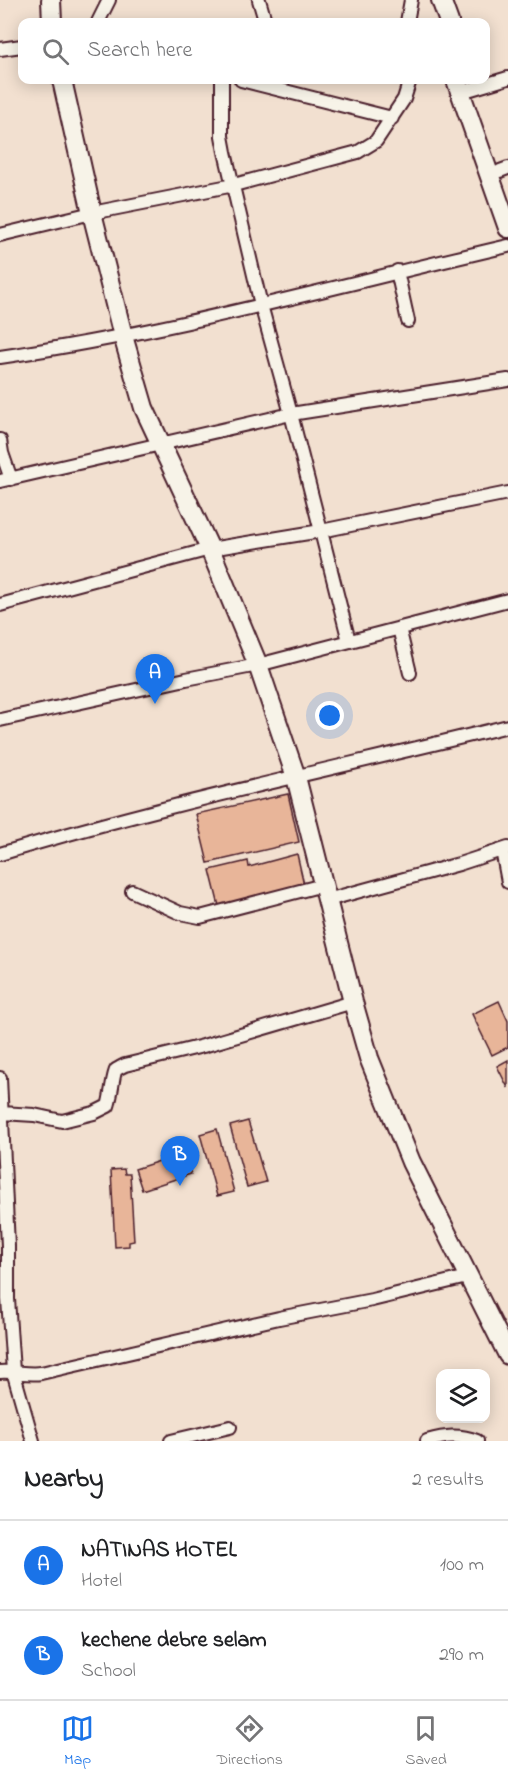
<!DOCTYPE html>
<style>
:root{--surface:#fff;--page:#f2f2f2;--text:#202124;--muted:#757577;--line:#e0e0e0;--accent:#1a73e8}
body{margin:0;font-family:"Indie Flower",sans-serif;background:var(--page);color:var(--text)}
.controls{position:absolute;right:18px;bottom:18px;display:grid;overflow:hidden;border-radius:12px;box-shadow:0 3px 15px #0003}
.controls button{width:54px;height:54px;display:grid;place-items:center;padding:0;border:0;border-bottom:2px solid var(--line);background:var(--surface);color:var(--text);font:30px sans-serif}
.you{position:absolute;left:330px;top:716px;width:21px;height:21px;margin:-15px;border:4px solid #fff;border-radius:50%;background:#1a73e8;box-shadow:0 0 0 9px #1a73e833}
.badge{display:grid;place-items:center;width:39px;height:39px;border-radius:50%;background:var(--accent);color:#fff;font-size:20px;font-weight:700}
.pin{position:absolute;translate:-50% -50px;filter:drop-shadow(0 2px 3px #0008)}
.pin::after{content:'';position:absolute;top:32px;width:21px;height:18px;background:inherit;clip-path:polygon(0 0,100% 0,50% 100%)}
.list{margin:0;padding:0;list-style:none}
h2{display:flex;justify-content:space-between;align-items:center;height:78px;margin:0;padding:0 24px;font-size:26px}
h2 small{font-size:20px;font-weight:400;color:var(--muted)}
.list li{display:grid;grid-template-columns:39px 1fr auto;gap:18px;align-items:center;box-sizing:border-box;height:90px;padding:0 24px;border-top:2px solid var(--line)}
.list b{display:block;font-size:22px;white-space:nowrap}
.list p{margin:0;font-size:20px;white-space:nowrap;color:var(--muted)}
.list em{font-size:20px;font-style:normal;color:var(--muted)}
.icon{flex:none;width:33px;height:33px;fill:none;stroke:currentColor;stroke-width:2;stroke-linecap:round;stroke-linejoin:round}
.map{position:relative;flex:none;width:508px;height:1441px;overflow:hidden}
.search{position:absolute;background:var(--surface);box-shadow:0 3px 15px #0003;left:18px;right:18px;top:18px;height:66px;display:flex;align-items:center;gap:15px;box-sizing:border-box;padding:0 21px;border-radius:12px;color:var(--muted);font-size:22px}
.sheet{height:258px;background:var(--surface)}
nav{display:flex;justify-content:space-around;align-items:center;box-sizing:border-box;height:84px;border-top:2px solid var(--line);background:var(--surface);font-size:16px;color:var(--muted)}
nav a{display:grid;justify-items:center;gap:3px}
nav .on{color:var(--accent)}
.map>svg:first-child{display:block}
.building{fill:#e8b599;stroke:#4a1f2b;stroke-width:1.5}
.lines{fill:none;stroke-linecap:round;stroke-linejoin:round}
.minor-casing{stroke:#4a1f2b;stroke-width:16}
.secondary-casing{stroke:#4a1f2b;stroke-width:22}
.minor{stroke:#f7f3e8;stroke-width:12}
.secondary{stroke:#f7f3e8;stroke-width:18}
</style>
<div class="map">
<svg width="508" height="1441" viewBox="0 0 508 1441">
<rect width="100%" height="100%" fill="#f2e0d0"/>
<filter id="ink" filterUnits="userSpaceOnUse"><feTurbulence type="fractalNoise" baseFrequency=".0167" numOctaves="2"/><feDisplacementMap in="SourceGraphic" scale="12" xChannelSelector="R" yChannelSelector="G"/><feConvolveMatrix kernelMatrix="1 2 1 2 8 2 1 2 1" color-interpolation-filters="sRGB"/></filter>
<g filter="url(#ink)">
<path class="building" d="M 288,794 L 299,842 L 208,863 L 196,814 Z
M 297,854 L 305,889 L 220,910 L 210,870 L 248,861 L 249,867 Z
M 499,1001 L 508,1021 L 508,1047 L 492,1055 L 472,1014 Z
M 508,1060 L 508,1088 L 497,1066 Z
M 248,1121 L 266,1182 L 247,1187 L 230,1126 Z
M 217,1129 L 234,1192 L 217,1196 L 200,1134 Z
M 184,1153 L 191,1174 L 142,1190 L 135,1169 Z
M 124,1169 L 125,1174 L 130,1174 L 134,1241 L 129,1242 L 129,1246 L 115,1247 L 111,1170 Z"/>
<g class="lines">
<defs>
<path id="minor" d="M 259,0 L 264,17 L 263,22
M 98,22 L 109,0
M 407,22 L 411,0
M 0,49 L 22,46
M 222,80 L 222,136 L 225,152 L 261,305 L 291,414 L 349,641
M 241,80 L 392,118
M 471,89 L 508,78
M 500,171 L 508,168
M 0,235 L 92,213 L 234,185 L 358,152 L 376,141 L 404,99 L 410,80
M 397,271 L 408,321
M 0,357 C 172,332 339,285 508,246
M 0,440 L 2,453 L 11,479
M 0,481 L 291,414 L 508,380
M 0,605 L 210,549 L 321,531 L 508,493
M 399,628 L 410,673
M 0,720 L 186,679 L 258,665 L 508,600
M 502,850 L 508,882
M 0,854 C 167,803 339,768 508,726
M 132,891 L 180,913 L 200,917 L 323,885
M 327,900 L 459,864 L 508,848
M 0,1078 L 8,1246 L 8,1299 L 13,1371 L 33,1441
M 2,1113 L 34,1115 L 62,1121 L 94,1113 L 108,1106 C 111,1099 113,1074 116,1070 C 117,1069 123,1066 125,1065 L 203,1046 L 353,1002
M 0,1372 C 14,1371 28,1375 41,1373 L 279,1318 L 372,1300 L 467,1277
M 171,1441 L 230,1427
M 427,1441 C 445,1436 459,1434 477,1441"/>
<path id="secondary" d="M 51,0 L 52,22
M 441,0 L 449,22
M 62,80 L 92,213 L 123,336 L 144,408 L 210,549 L 258,665 L 296,777 L 353,1002 L 369,1058 L 411,1162 L 508,1355
M 456,80 L 508,228"/>
</defs>
<use href="#minor" class="minor-casing"/>
<use href="#secondary" class="secondary-casing"/>
<use href="#minor" class="minor"/>
<use href="#secondary" class="secondary"/>
</g>
</g>
</svg>
<div class="controls">
<button><svg class="icon" aria-label="layers" viewBox="0 0 24 24"><path d="M12 4l9 5-9 5-9-5zM3 14l9 5 9-5"/></svg></button>
</div>
<div class="you"></div>
<div class="pin badge" style="left:155px;top:704px">A</div>
<div class="pin badge" style="left:180px;top:1186px">B</div>
<div class="search"><svg class="icon" aria-label="search" viewBox="0 0 24 24"><circle cx="10" cy="10" r="6"/><path d="M15 15l6 6"/></svg>Search here</div>
</div>
<section class="sheet">
<h2>Nearby<small>2 results</small></h2>
<ul class="list">
<li><span class="badge">A</span><div><b>NATINAS HOTEL</b><p>Hotel</p></div><em>100 m</em></li>
<li><span class="badge">B</span><div><b>kechene debre selam</b><p>School</p></div><em>290 m</em></li>
</ul>
</section>
<nav>
<a class="on"><svg class="icon" aria-label="map" viewBox="0 0 24 24"><path d="M3 6l6-2 6 2 6-2v14l-6 2-6-2-6 2zM9 4v14M15 6v14"/></svg>Map</a>
<a><svg class="icon" aria-label="directions" viewBox="0 0 24 24"><path d="M12 3l9 9-9 9-9-9zM9 14v-3h6M13 9l2 2-2 2"/></svg>Directions</a>
<a><svg class="icon" aria-label="saved" viewBox="0 0 24 24"><path d="M7 4h10v16l-5-4-5 4z"/></svg>Saved</a>
</nav>
